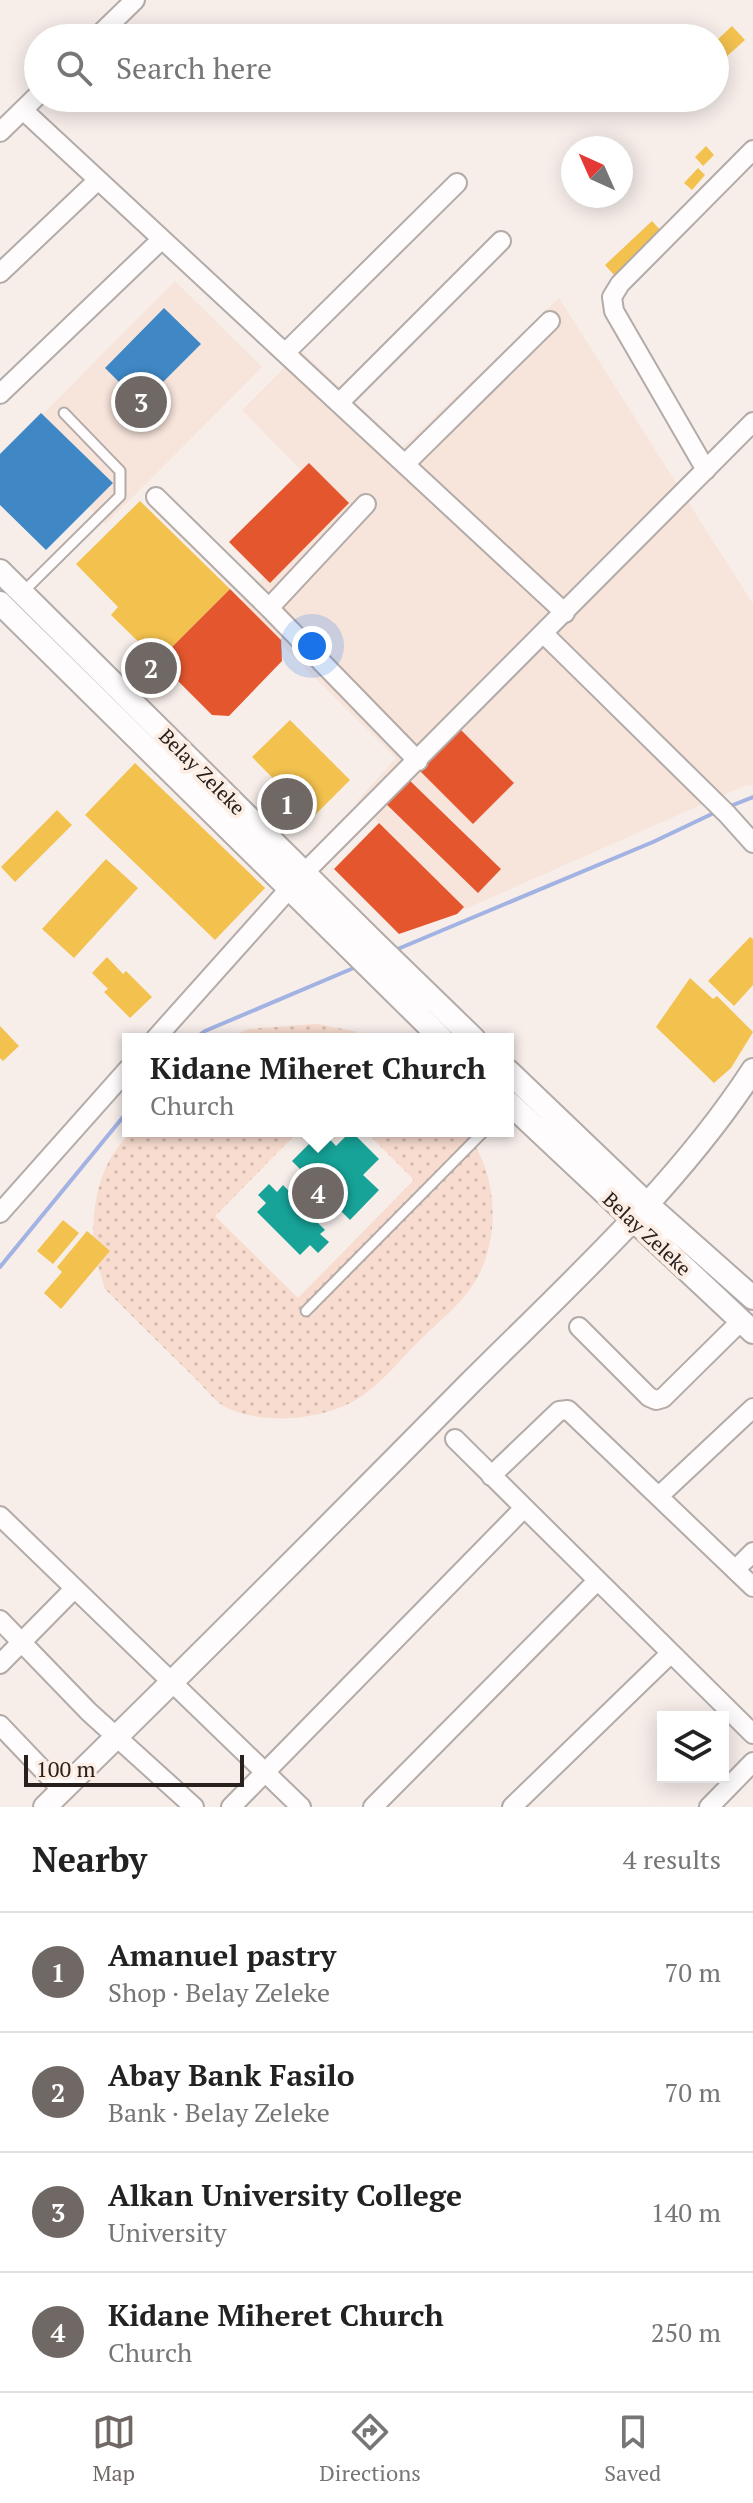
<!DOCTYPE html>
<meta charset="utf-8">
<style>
:root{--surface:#fff;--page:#f2f2f2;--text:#222;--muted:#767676;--line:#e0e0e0;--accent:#706865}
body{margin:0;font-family:"PT Serif",serif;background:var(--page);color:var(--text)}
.controls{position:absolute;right:24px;bottom:24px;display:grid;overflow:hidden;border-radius:0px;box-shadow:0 4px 20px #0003}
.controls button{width:72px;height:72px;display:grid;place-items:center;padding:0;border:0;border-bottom:2px solid var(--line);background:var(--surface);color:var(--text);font:40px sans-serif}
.compass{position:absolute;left:561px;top:136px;width:72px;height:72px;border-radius:50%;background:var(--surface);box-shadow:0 4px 20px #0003;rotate:315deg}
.scale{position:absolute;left:24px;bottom:20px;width:220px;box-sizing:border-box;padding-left:8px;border:4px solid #27201d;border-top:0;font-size:22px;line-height:28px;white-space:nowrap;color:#27201d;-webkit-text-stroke:6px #fcede5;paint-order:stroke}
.you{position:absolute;left:312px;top:646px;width:28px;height:28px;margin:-20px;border:6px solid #fff;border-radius:50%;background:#1a73e8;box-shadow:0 0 0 12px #1a73e833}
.badge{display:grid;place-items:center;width:52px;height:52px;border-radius:50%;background:var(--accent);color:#fff;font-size:26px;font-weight:700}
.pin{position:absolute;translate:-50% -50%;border:4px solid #fff;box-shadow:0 2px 8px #0006}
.popup{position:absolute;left:122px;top:1033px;width:392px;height:104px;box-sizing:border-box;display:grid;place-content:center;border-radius:0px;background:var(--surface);filter:drop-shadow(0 2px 6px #0005);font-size:26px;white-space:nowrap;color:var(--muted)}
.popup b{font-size:30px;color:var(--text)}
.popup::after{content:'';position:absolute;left:50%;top:100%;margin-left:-16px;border:16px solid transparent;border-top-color:var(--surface)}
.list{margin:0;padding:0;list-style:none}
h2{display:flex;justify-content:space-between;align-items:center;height:104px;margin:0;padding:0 32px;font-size:34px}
h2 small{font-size:26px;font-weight:400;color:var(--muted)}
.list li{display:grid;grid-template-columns:52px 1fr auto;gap:24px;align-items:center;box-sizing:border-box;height:120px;padding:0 32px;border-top:2px solid var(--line)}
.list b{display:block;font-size:30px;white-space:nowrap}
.list p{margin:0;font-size:26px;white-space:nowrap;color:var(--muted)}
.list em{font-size:26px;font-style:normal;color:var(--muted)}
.icon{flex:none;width:44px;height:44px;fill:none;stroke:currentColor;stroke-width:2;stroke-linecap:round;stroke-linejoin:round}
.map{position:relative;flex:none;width:753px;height:1807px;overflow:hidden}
.search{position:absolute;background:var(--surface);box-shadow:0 4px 20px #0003;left:24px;right:24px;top:24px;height:88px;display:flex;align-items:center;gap:20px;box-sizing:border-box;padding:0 28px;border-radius:44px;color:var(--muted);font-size:30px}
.sheet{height:584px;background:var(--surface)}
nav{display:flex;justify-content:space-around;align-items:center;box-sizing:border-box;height:112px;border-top:2px solid var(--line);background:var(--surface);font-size:22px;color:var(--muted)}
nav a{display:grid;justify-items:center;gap:4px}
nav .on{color:var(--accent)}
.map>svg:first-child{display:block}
.built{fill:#f7e4db}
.green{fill:url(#green-dots)}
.homes{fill:#f2c14e}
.shops{fill:#e4572e}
.schools{fill:#3f88c5}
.public{fill:#17a398}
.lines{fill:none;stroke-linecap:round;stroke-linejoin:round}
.stream{stroke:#a2b2e3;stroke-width:4}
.service-casing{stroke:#b3aba8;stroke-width:13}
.minor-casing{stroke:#b3aba8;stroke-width:22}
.tertiary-casing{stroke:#b3aba8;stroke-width:26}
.service{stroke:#fefcfc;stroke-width:9}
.minor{stroke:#fefcfc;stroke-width:18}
.tertiary{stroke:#fefcfc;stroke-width:22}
.labels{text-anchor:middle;stroke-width:8;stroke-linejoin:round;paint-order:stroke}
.street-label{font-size:20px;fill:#27201d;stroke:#fcede5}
</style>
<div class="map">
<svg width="753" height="1807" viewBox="0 0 753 1807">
<defs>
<pattern id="green-dots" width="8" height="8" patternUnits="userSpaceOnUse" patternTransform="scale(2)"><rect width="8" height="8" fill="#f8dccf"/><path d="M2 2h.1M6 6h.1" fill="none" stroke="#d5bcb1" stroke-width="1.8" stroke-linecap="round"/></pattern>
</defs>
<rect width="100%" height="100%" fill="#f7eeea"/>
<path class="built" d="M 175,281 L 262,367 L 106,524 L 19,438 Z
M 559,298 L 753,604 L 753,785 L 744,786 L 465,909 L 357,801 L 396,758 L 239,603 L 335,505 L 242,410 L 301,351 L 403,447 Z"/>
<path class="green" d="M 317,1024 L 354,1031 L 369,1039 L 227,1039 L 248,1029 Z
M 132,1131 L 299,1131 L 215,1216 L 298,1298 L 414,1180 L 365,1131 L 465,1131 C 497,1170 502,1235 476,1280 C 462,1304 437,1323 418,1342 C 401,1359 385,1379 366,1393 C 332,1420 265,1426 227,1408 C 215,1402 205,1388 196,1379 C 165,1349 135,1319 105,1289 L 98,1266 L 110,1251 L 93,1237 C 94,1193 101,1162 132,1131 Z"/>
<path class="homes" d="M 732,26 L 745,40 L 715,67 L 715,42 Z
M 706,146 L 714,155 L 703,166 L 695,157 Z
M 698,168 L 705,175 L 692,190 L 684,183 Z
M 652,221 L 663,233 L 616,277 L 605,265 Z
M 140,501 L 230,589 L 158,661 L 111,615 L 118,607 L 76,564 Z
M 290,720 L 350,780 L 312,818 L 252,757 Z
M 135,763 L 265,888 L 215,940 L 85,815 Z
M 57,810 L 72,825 L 15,882 L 1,867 Z
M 106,859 L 138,888 L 74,958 L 42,929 Z
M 750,937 L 753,939 L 753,985 L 734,1006 L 708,981 Z
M 107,957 L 123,974 L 126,971 L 152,997 L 130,1018 L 104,992 L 108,989 L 92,973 Z
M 690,978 L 713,999 L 717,996 L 753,1032 L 731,1068 L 714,1083 L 656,1027 Z
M 0,1026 L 19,1046 L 3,1061 L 0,1058 Z
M 63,1220 L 79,1233 L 53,1264 L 37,1251 Z
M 87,1231 L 110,1251 L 61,1309 L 44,1293 L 62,1272 L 57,1267 Z"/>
<path class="shops" d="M 309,463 L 349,503 L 270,583 L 229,542 Z
M 230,589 L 281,640 L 282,661 L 229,716 L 212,715 L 158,661 Z
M 456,725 L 514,783 L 473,824 L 415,766 Z
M 405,776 L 501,869 L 478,893 L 382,800 Z
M 379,823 L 464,907 L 457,914 L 399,934 L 334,869 Z"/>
<path class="schools" d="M 164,308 L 201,344 L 141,404 L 105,368 Z
M 41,413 L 113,483 L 46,550 L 0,505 L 0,454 Z"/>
<path class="public" d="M 322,1131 L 336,1146 L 351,1131 L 379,1159 L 363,1175 L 379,1190 L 350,1220 L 334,1204 L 317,1222 L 325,1230 L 320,1234 L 329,1242 L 318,1253 L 310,1245 L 300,1255 L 257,1212 L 266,1203 L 258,1195 L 269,1184 L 277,1192 L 283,1185 L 289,1191 L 306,1175 L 292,1161 Z"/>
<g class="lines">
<path class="stream" d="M 728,807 L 753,797
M 393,951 L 653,842 L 716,812
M 194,1039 L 205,1031 L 356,967
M 0,1267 L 128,1111"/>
<defs>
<path id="service" d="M 22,593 L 120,496 L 120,471 L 64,413
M 306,1311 L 484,1131"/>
<path id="minor" d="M 96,38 L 135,0
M 23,110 L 565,613
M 0,132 L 38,95
M 0,273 L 98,180
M 285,353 L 457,183
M 0,394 L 162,239
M 339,403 L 501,241
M 405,464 L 550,321
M 706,470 L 614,311 L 612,297 L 620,284 L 753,150
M 156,497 L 269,608 L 418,761
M 269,608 L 366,504
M 544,634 L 727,814 L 753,843
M 304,873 L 753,422
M 155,1039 L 289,889
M 0,1213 L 128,1069
M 579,1327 L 649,1397 L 656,1400 L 663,1398 L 741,1321
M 455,1439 L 753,1734
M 491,1476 L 559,1411 L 568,1410 L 753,1587
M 659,1496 L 753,1408
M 0,1516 L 301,1807
M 735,1570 L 753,1552
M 0,1620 L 89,1712 L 194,1807
M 0,1664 L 74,1589
M 0,1725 L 62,1790
M 231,1807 L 524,1508
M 373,1807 L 597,1581
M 512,1807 L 671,1653
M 709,1807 L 753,1762"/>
<path id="tertiary" d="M 0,571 L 372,940 L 474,1039
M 0,603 L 442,1039
M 508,1071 L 647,1204 L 753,1298
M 508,1102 L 753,1332
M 45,1807 C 188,1667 329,1526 469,1384 C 567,1286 677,1187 753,1070"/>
</defs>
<use href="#service" class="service-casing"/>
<use href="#minor" class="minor-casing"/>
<use href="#tertiary" class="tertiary-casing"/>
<use href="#service" class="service"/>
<use href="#minor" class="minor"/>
<use href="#tertiary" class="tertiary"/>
</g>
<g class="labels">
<g class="street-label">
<text transform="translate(202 772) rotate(45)" y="7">Belay Zeleke</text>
<text transform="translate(647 1234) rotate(43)" y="7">Belay Zeleke</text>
</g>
</g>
</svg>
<div class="controls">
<button><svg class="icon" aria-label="layers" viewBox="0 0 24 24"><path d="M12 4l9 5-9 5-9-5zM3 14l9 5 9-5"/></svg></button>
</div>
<svg class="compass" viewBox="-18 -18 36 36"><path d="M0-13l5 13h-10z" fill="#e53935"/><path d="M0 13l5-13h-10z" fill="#767676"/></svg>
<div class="scale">100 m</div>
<div class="you"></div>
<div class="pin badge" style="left:287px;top:804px">1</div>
<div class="pin badge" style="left:151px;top:668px">2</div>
<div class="pin badge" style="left:141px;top:402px">3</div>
<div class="pin badge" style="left:318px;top:1193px">4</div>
<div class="popup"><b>Kidane Miheret Church</b>Church</div>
<div class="search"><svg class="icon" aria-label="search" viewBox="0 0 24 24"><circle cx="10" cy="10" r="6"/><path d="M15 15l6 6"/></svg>Search here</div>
</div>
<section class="sheet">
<h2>Nearby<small>4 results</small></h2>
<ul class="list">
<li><span class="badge">1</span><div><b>Amanuel pastry</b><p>Shop · Belay Zeleke</p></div><em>70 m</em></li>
<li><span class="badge">2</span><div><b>Abay Bank Fasilo</b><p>Bank · Belay Zeleke</p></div><em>70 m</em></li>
<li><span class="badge">3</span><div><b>Alkan University College</b><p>University</p></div><em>140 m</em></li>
<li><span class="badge">4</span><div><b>Kidane Miheret Church</b><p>Church</p></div><em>250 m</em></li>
</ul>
</section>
<nav>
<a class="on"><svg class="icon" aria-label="map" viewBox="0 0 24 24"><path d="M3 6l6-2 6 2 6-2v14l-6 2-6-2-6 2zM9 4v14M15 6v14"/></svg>Map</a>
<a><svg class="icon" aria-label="directions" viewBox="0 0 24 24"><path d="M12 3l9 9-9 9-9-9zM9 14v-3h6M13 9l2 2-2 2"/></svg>Directions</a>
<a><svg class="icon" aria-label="saved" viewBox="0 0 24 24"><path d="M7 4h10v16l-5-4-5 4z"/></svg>Saved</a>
</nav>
